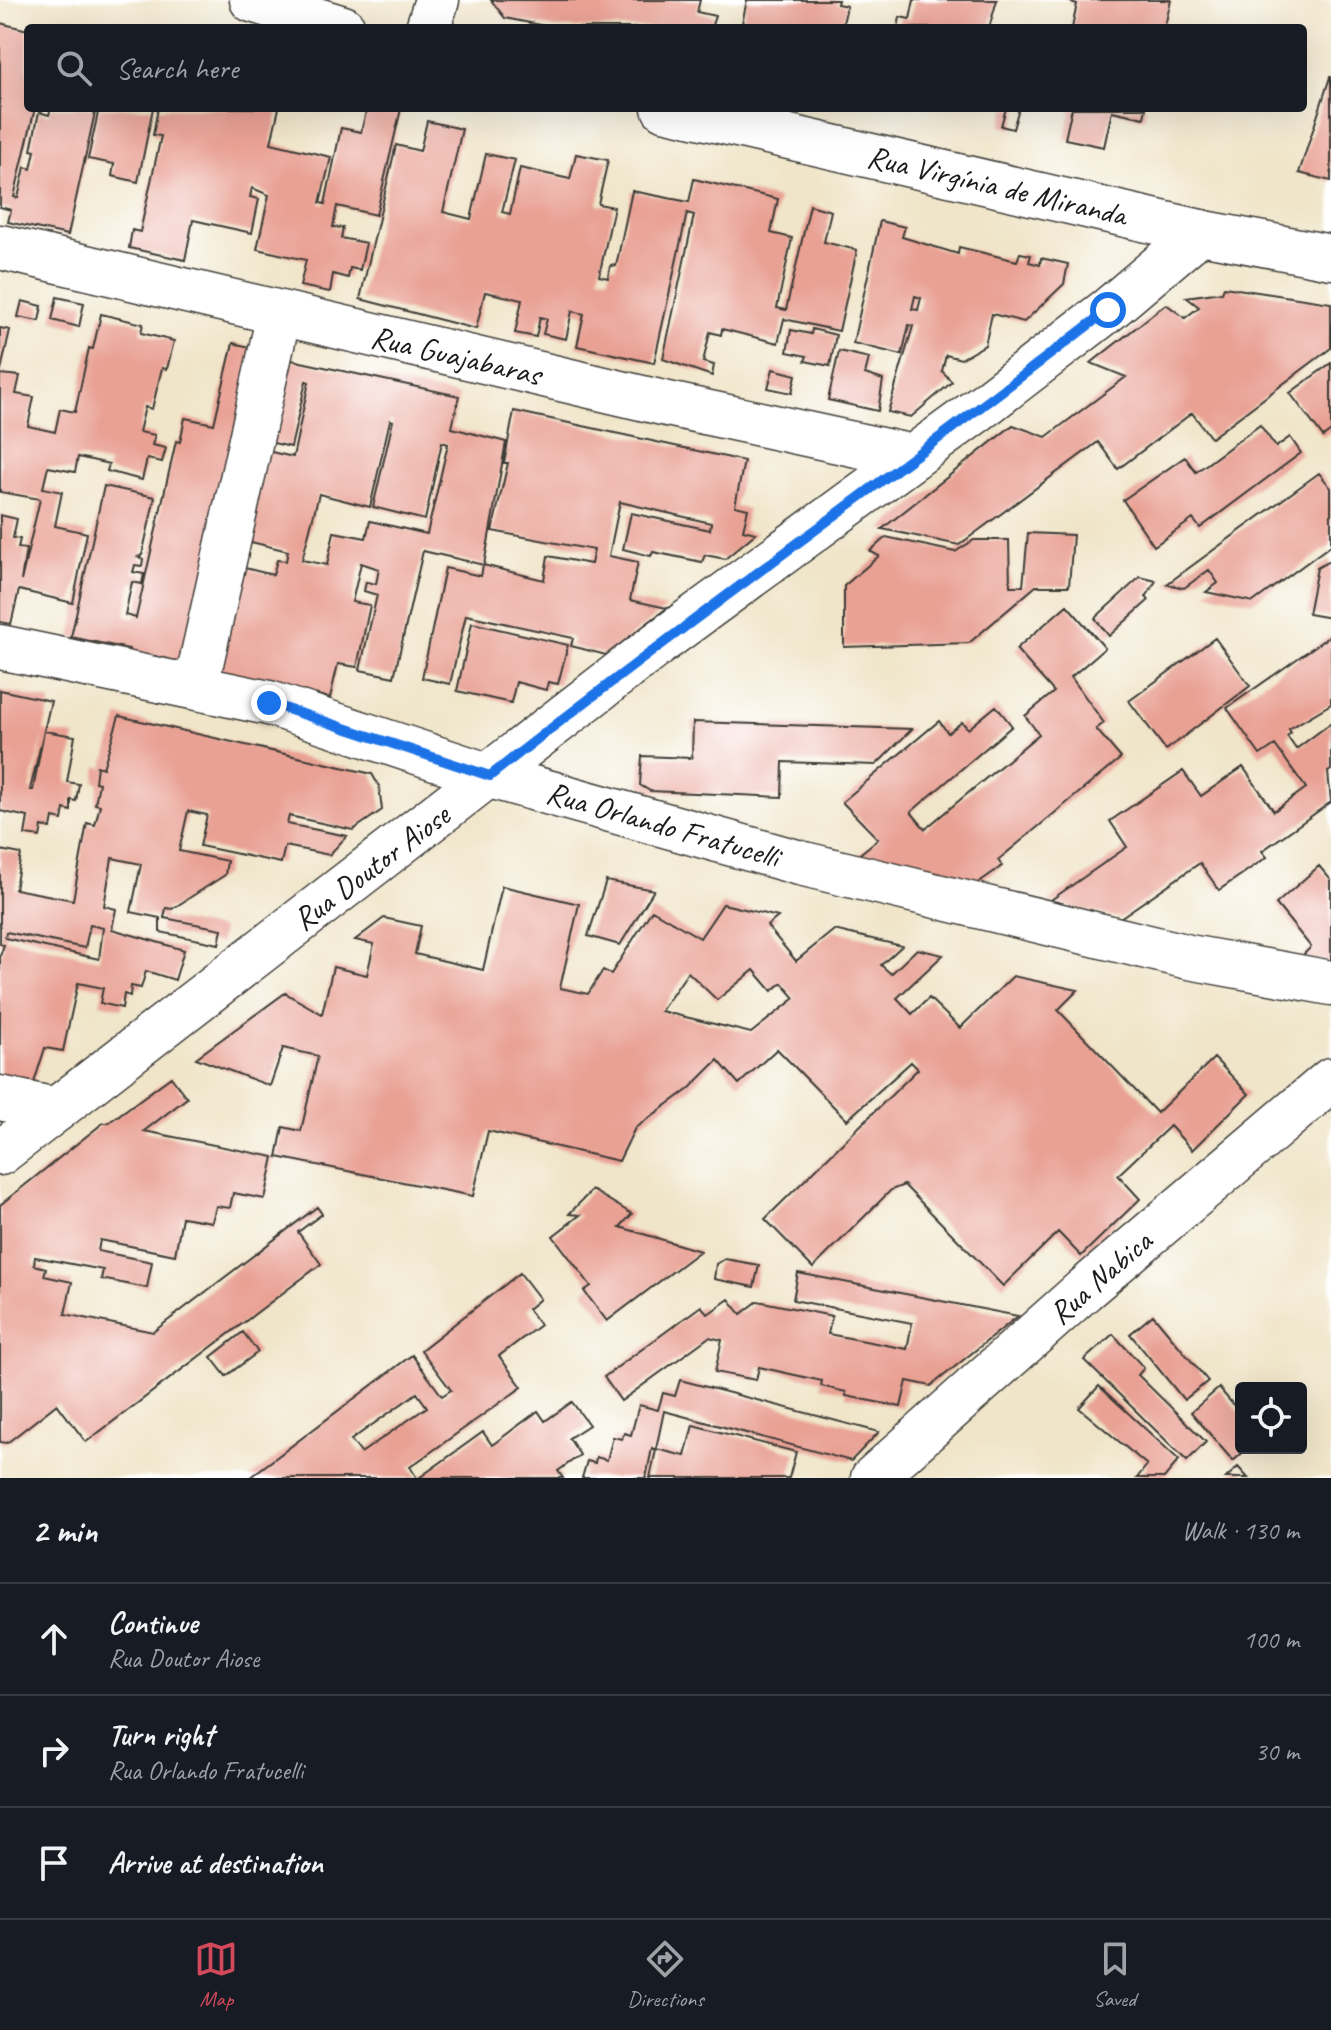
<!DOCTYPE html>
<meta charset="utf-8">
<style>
:root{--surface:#171b24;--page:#242831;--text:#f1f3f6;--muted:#9ea1a6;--line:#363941;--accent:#d1495b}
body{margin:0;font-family:Caveat,sans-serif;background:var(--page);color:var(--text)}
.controls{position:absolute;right:24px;bottom:24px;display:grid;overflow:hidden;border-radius:8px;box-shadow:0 8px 32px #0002}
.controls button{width:72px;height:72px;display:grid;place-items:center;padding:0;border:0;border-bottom:2px solid var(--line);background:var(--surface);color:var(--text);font:40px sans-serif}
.stop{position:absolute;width:24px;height:24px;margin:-18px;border:6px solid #1a73e8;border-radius:50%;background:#fff}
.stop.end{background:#1a73e8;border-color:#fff;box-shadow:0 2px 8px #0008}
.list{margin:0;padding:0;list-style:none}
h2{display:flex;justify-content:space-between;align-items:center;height:104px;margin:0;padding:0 32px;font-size:34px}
h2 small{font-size:26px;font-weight:400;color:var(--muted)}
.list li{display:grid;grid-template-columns:52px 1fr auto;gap:24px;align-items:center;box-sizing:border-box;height:112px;padding:0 32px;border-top:2px solid var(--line)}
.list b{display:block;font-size:30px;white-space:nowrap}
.list p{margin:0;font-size:26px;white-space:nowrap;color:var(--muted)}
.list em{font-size:26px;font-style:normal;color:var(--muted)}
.icon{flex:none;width:44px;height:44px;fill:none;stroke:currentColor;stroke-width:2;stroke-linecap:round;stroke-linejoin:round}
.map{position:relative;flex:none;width:1331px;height:1478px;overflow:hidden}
.search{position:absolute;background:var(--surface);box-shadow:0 8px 32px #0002;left:24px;right:24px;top:24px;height:88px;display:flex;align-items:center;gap:20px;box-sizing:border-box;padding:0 28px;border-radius:8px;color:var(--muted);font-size:30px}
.sheet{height:440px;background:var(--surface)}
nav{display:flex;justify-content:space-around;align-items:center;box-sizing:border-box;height:112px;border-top:2px solid var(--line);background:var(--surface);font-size:22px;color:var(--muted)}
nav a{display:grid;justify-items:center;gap:4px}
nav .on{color:var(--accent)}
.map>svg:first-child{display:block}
.building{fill:#e9a194;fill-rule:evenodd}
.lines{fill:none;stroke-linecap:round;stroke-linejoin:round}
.street-casing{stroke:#3c3a36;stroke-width:47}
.secondary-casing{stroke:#3c3a36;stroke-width:47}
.street{stroke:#fff;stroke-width:44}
.secondary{stroke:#fff;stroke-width:44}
.route{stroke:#1a73e8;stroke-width:10}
.labels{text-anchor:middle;stroke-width:6;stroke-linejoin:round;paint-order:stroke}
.street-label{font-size:32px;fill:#1c1c1c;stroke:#fff}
</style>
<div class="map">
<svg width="1331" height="1478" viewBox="0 0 1331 1478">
<rect width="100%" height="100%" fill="#fff"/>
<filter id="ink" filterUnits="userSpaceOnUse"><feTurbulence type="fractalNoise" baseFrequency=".0125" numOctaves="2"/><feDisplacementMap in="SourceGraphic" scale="16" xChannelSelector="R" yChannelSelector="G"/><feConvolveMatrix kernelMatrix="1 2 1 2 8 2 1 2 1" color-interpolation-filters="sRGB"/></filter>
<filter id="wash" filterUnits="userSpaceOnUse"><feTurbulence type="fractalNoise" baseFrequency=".006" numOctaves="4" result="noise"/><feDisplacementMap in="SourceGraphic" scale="32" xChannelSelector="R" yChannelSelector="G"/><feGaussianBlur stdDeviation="1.8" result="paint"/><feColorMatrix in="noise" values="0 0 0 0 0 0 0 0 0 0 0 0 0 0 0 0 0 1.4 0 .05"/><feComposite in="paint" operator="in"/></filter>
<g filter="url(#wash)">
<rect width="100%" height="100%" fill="#f0e5c9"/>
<g id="blocks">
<path class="building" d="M 491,0 L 700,0 L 697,12 L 715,16 L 711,28 L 555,28 L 505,18 Z
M 747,0 L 838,0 L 837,4 L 847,6 L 842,28 L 741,28 Z
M 914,0 L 997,0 L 989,28 L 898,28 L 900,17 L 910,19 Z
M 1065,0 L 1171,0 L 1165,26 L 1157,28 L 1072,28 L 1077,4 Z
M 0,23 L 28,30 L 28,108 L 35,108 L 14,197 L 18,198 L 25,167 L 31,169 L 35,151 L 31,150 L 39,112 L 49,115 L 51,108 L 96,108 L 68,235 L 8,222 L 11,210 L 0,207 Z
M 1330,77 L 1331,77 L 1331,181 L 1299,173 Z
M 99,108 L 153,108 L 138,182 L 112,176 L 114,164 L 88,159 Z
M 158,108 L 279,108 L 271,143 L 331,157 L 320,203 L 325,204 L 341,128 L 361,132 L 367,108 L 401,109 L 376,215 L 337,206 L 333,227 L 343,228 L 341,238 L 366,243 L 360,270 L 350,268 L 348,278 L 333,274 L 330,292 L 300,286 L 306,260 L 257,249 L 269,195 L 252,188 L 250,197 L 259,199 L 252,233 L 193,220 L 185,260 L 129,248 L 132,230 L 140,232 L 161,136 L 153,135 Z
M 1006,108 L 1019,108 L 1013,129 L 1001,126 Z
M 1072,108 L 1146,108 L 1144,118 L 1112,111 L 1104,147 L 1065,139 Z
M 427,121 L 462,129 L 443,212 L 471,219 L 486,154 L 515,160 L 502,212 L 510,214 L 520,168 L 570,179 L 576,154 L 608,160 L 598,204 L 614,207 L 599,276 L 608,278 L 611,265 L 616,266 L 632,191 L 689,202 L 694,179 L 778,199 L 771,233 L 792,238 L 777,308 L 786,310 L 810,205 L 831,211 L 824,242 L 857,250 L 839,331 L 784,319 L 778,343 L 722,329 L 721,335 L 710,332 L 703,362 L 714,365 L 712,376 L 663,359 L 694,215 L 687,213 L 654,363 L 577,346 L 584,314 L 572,311 L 566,339 L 543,334 L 547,319 L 540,317 L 536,337 L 515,333 L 522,300 L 485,292 L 476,329 L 360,299 L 396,145 L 420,151 Z
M 880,221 L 905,227 L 902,237 L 958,254 L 959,247 L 1017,261 L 1020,253 L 1031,255 L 1029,262 L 1040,265 L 1041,258 L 1068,264 L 1064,284 L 1024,322 L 992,314 L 985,345 L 961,359 L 946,355 L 942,371 L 952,382 L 911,417 L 888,412 L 913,326 L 909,325 L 902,355 L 853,343 ZM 915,296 L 921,298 L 918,310 L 912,309 Z
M 1224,287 L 1331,303 L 1331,348 L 1211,438 L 1192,413 L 1118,469 L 1098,442 L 959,545 L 882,529 L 1013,425 L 1046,437 L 1126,377 L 1091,363 L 1166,304 L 1185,318 L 1199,307 L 1186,297 L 1222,292 Z
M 57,297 L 84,303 L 79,327 L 52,320 Z
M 22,301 L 42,306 L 39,321 L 18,317 Z
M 101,314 L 143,324 L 141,333 L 174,341 L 167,369 L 162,368 L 152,409 L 145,407 L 139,432 L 155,435 L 152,445 L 166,448 L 162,462 L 147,459 L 142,480 L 107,471 L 109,464 L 78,457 L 75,472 L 48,467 L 43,488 L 62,492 L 55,526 L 87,533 L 73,603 L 19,590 L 11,624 L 0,622 L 0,515 L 17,519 L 13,538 L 20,539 L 18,548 L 26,549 L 21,581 L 40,499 L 0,492 L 0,374 L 20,376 L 16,394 L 34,397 L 28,426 L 55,432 L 60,409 L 75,412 L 89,348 L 93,349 Z
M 0,328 L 10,330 L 1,370 L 0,369 Z
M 812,329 L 836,335 L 830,366 L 805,361 L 807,356 L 787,352 L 791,330 L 811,334 Z
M 233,343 L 262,350 L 189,664 L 150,655 L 148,661 L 128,657 L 129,649 L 71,637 L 104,486 L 155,497 L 142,555 L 138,557 L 143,559 L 142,566 L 135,565 L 133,572 L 144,574 L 142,584 L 132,582 L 125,615 L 136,618 L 176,441 L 180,442 L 185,418 L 214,424 Z
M 839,351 L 869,358 L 865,374 L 883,380 L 878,411 L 828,400 Z
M 287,359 L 459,396 L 452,428 L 506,442 L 484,565 L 423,551 L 394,677 L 360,670 L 377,595 L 364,591 L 366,582 L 376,584 L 379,569 L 361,563 L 352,602 L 370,605 L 357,667 L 338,664 L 330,698 L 215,670 L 245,568 L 273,575 L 277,560 L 286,561 L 288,551 L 247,541 L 267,451 L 293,457 L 309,382 L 306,381 L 291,447 L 269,442 ZM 390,420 L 393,421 L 373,507 L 425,520 L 442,442 L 448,444 L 427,534 L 370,521 L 366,538 L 334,532 L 327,565 L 302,560 L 319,494 L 370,507 Z
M 1331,363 L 1331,431 L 1323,437 L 1290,393 Z
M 773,369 L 796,375 L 792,393 L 768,388 Z
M 514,411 L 744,461 L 735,506 L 748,509 L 743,530 L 756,533 L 725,559 L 705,555 L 702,562 L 653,552 L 651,556 L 623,549 L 631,513 L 710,530 L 711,523 L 620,502 L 609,556 L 638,562 L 630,600 L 667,608 L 606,655 L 571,646 L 573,638 L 466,615 L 450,684 L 422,678 L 445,568 L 481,576 L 483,565 L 544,580 L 548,556 L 591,564 L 594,550 L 492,531 L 508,463 L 504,463 Z
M 1260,425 L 1276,447 L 1290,437 L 1301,453 L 1200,528 L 1193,519 L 1154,546 L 1123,500 L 1185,457 L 1196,472 Z
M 1319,473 L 1331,488 L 1331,545 L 1253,602 L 1206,592 L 1218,583 L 1209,570 L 1184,588 L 1167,584 Z
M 1028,533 L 1073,535 L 1069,586 L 1036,586 L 969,643 L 844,647 L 844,586 L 879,556 L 870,551 L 886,537 L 955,552 L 974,540 L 1009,540 L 1010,586 L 1023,586 Z
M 1331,560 L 1331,618 L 1308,614 L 1317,568 Z
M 1140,577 L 1156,581 L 1146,597 L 1149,600 L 1109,636 L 1095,618 Z
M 1067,605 L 1105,648 L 1071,677 L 1104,723 L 1096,729 L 1121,758 L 998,860 L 1002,866 L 975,885 L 855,858 L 878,839 L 842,802 L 939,721 L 948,733 L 962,722 L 968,729 L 996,706 L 1012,726 L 911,812 L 925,829 L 1039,734 L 1025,716 L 1054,692 L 1016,649 Z
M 472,623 L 568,645 L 558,684 L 548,682 L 546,690 L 516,682 L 511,703 L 457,691 Z
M 1331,635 L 1331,704 L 1289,729 L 1291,733 L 1287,736 L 1296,749 L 1331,723 L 1331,770 L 1328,772 L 1331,802 L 1262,851 L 1267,857 L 1219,890 L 1200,863 L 1120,918 L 1048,902 L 1127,847 L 1110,821 L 1183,771 L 1201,796 L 1243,767 L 1274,811 L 1306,788 L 1275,745 L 1260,755 L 1227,708 Z
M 1215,638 L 1250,686 L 1166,750 L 1129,701 Z
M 0,690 L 51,701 L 30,790 L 33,790 L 44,731 L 75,736 L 67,782 L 79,784 L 76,801 L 71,800 L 71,811 L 64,809 L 62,820 L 53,818 L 51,828 L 42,826 L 40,837 L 25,835 L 28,817 L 0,811 Z
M 119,716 L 372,774 L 379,786 L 382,810 L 353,830 L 289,816 L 287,824 L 347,836 L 329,855 L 285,846 L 281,863 L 200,846 L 207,815 L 188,811 L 179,851 L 227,861 L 225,875 L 172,909 L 166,908 L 164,918 L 222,929 L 219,944 L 160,932 L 160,918 L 131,912 L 141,864 L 112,858 L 104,906 L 116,909 L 112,929 L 184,950 L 175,980 L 146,971 L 141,988 L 131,986 L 130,996 L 124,994 L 122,1008 L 100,1003 L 103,988 L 78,983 L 63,1051 L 45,1048 L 32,1089 L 0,1076 L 0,956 L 4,945 L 0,944 L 0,850 L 21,854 L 15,889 L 73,900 L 87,823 L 95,825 L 100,805 L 95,804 L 99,783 L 95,782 L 97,766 L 103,768 ZM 90,925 L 103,928 L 99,959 L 5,938 L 6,932 L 85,948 Z
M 693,722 L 912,729 L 876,765 L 783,762 L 782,797 L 650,791 L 640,785 L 642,756 L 692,758 Z
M 1319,866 L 1331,880 L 1331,963 L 1301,957 L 1311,947 L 1276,904 Z
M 606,881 L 654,890 L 620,945 L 588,936 Z
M 502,886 L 579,904 L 560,988 L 588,994 L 603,970 L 611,974 L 652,910 L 700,938 L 723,904 L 778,917 L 767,926 L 796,961 L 834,930 L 902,946 L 881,965 L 891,974 L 917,949 L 943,955 L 897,998 L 912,1014 L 929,998 L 960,1028 L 1013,976 L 1078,990 L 1058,1010 L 1157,1113 L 1214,1058 L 1249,1094 L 1192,1150 L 1170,1126 L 1118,1175 L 1140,1199 L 1081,1256 L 1058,1232 L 1003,1286 L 904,1185 L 891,1190 L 813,1268 L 765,1219 L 918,1069 L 911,1062 L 847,1120 L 777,1049 L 739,1084 L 718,1060 L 689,1089 L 635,1128 L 619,1161 L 488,1131 L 473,1196 L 277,1157 L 283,1127 L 301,1131 L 318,1056 L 283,1048 L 270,1086 L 196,1058 L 285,993 L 322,1014 L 333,967 L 367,975 L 374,944 L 355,940 L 384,918 L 421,926 L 415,954 L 483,970 ZM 754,970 L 772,991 L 782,983 L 795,998 L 751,1033 L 661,1011 L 688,972 L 717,1000 Z
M 171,1077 L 187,1098 L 144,1131 L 274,1157 L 265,1199 L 233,1193 L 230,1208 L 216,1206 L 212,1222 L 182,1217 L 175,1255 L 100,1240 L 98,1251 L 152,1262 L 147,1288 L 101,1279 L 103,1270 L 35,1257 L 34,1265 L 46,1268 L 44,1276 L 72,1282 L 65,1314 L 153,1332 L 317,1207 L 322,1214 L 298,1232 L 321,1264 L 86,1442 L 57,1404 L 7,1443 L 0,1442 L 0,1205 L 103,1123 L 108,1123 Z
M 592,1190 L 632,1214 L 620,1227 L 700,1251 L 607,1321 L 584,1291 L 591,1286 L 553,1236 L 580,1215 L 569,1214 Z
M 725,1259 L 759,1265 L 754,1287 L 714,1279 L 716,1264 Z
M 520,1273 L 540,1299 L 528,1309 L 540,1325 L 499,1356 L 522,1387 L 410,1467 L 417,1478 L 249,1478 L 412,1355 L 442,1396 L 451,1390 L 421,1350 ZM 417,1393 L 427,1407 L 361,1453 L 351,1440 Z
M 798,1273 L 1018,1316 L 931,1386 L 907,1381 L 901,1407 L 846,1396 L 846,1392 L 821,1386 L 822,1381 L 759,1367 L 756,1380 L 715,1372 L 722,1340 L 709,1337 L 621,1401 L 604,1377 L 701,1306 L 708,1314 L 729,1299 L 741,1314 L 758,1301 L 832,1316 L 828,1334 L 907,1349 L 912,1323 L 793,1300 Z
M 1153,1315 L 1208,1381 L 1184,1400 L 1130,1334 Z
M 243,1332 L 258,1352 L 226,1376 L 211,1357 Z
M 1113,1334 L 1144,1368 L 1138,1375 L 1206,1442 L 1187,1461 L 1084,1360 Z
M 680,1380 L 879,1432 L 851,1461 L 664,1411 L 656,1449 L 685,1456 L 693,1425 L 796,1452 L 789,1478 L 650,1478 L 656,1450 L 652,1448 L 646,1478 L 582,1478 L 587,1461 L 595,1463 L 596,1457 L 607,1460 L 613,1437 L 622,1439 L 624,1433 L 631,1435 L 639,1405 L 658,1410 L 663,1393 L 675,1396 Z
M 1099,1386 L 1179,1460 L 1164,1478 L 1137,1478 L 1147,1465 L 1079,1408 Z
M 1219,1388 L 1241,1414 L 1241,1448 L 1248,1448 L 1233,1461 L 1191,1412 Z
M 572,1402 L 589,1425 L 569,1438 L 580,1455 L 558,1471 L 563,1478 L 419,1478 L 483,1432 L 492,1445 L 538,1411 L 545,1421 Z
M 1238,1467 L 1248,1478 L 1226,1478 Z"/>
</g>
</g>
<g filter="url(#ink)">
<use href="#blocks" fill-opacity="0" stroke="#3c3a36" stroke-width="2"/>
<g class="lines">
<defs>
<path id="street" d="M 428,28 L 437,0
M 0,247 L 663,403 L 913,457
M 0,647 L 269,703 L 490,776 L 800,863 L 1189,957 L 1331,983
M 196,686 L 279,314
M 0,1098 L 56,1110
M 0,1153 L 659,643 L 987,403 L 1108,310 L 1200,232
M 873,1478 L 1084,1290 L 1331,1080"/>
<path id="secondary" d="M 252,0 L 343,28
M 664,108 L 1200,232 L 1331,257"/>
</defs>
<use href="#street" class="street-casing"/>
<use href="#secondary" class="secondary-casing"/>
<use href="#street" class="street"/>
<use href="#secondary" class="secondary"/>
</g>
</g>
<g class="lines" filter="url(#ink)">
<path class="route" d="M 269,703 L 490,776 C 693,616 904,468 1108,310"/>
</g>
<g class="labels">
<g class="street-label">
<text transform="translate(997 185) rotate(13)" y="11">Rua Virgínia de Miranda</text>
<text transform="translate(456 355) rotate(13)" y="11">Rua Guajabaras</text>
<text transform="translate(663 824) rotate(16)" y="11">Rua Orlando Fratucelli</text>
<text transform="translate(371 867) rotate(-37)" y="11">Rua Doutor Aiose</text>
<text transform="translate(1100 1277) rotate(-41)" y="11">Rua Nabica</text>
</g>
</g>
</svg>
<div class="controls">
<button><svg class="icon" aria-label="locate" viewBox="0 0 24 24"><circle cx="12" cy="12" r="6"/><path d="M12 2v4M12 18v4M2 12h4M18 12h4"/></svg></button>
</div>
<div class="stop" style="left:1108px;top:310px"></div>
<div class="stop end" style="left:269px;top:703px"></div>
<div class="search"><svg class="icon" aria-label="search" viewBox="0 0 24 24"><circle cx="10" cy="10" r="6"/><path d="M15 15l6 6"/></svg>Search here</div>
</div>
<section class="sheet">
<h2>2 min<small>Walk · 130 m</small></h2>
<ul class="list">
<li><svg class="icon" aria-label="ahead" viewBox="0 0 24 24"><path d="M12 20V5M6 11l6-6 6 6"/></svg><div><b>Continue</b><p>Rua Doutor Aiose</p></div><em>100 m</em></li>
<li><svg class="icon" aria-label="right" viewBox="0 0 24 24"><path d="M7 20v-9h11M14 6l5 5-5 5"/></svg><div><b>Turn right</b><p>Rua Orlando Fratucelli</p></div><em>30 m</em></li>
<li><svg class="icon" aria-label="arrive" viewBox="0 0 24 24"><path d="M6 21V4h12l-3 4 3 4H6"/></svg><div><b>Arrive at destination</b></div></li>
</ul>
</section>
<nav>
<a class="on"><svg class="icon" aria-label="map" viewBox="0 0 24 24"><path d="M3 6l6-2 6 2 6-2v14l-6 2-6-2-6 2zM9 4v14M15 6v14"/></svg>Map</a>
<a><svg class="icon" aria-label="directions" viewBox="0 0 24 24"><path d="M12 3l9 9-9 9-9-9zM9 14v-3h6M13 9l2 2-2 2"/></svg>Directions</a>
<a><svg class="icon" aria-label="saved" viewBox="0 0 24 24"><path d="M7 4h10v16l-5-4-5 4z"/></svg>Saved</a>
</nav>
